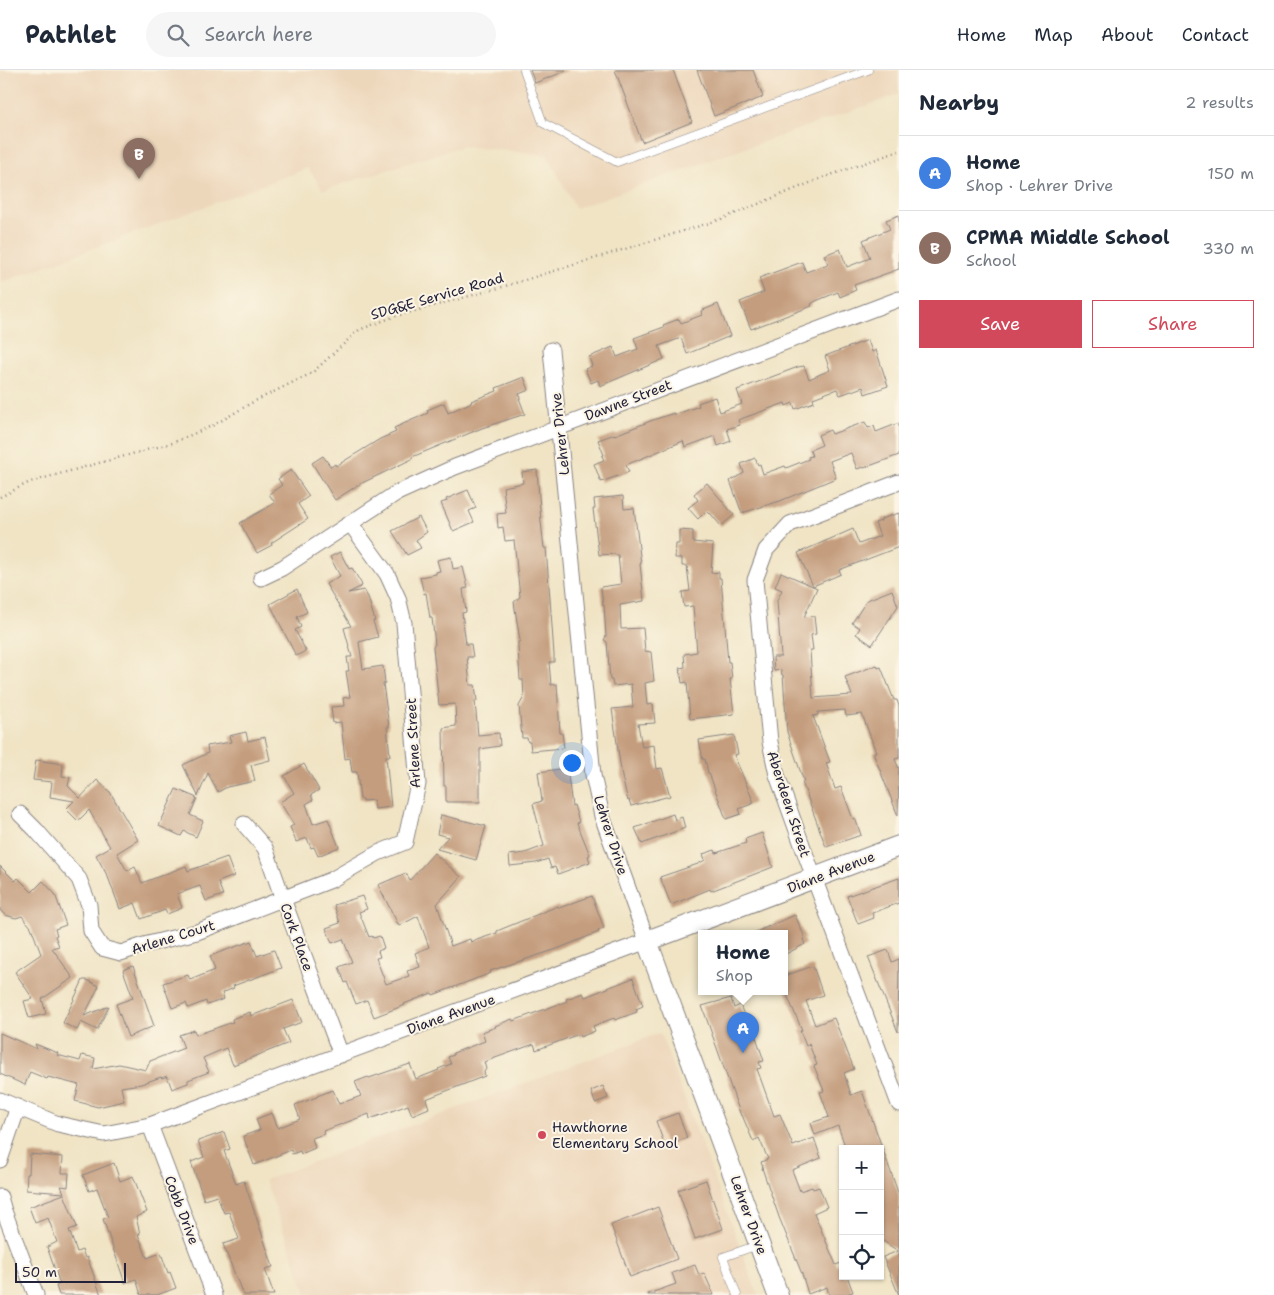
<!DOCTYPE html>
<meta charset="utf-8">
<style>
:root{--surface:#fff;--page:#f6f6f7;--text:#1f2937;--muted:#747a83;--line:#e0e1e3;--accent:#d1495b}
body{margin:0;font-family:"Shantell Sans",sans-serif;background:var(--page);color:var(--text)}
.controls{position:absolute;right:15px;bottom:15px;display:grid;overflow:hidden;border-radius:0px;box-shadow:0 1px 4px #0004}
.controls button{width:45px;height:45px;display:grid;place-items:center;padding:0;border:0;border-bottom:1px solid var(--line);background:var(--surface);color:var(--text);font:25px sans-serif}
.scale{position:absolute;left:15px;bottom:12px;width:111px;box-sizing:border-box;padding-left:5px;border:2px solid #22223b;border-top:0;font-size:14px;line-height:18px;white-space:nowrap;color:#22223b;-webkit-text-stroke:4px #fcf5e5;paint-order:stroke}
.you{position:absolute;left:571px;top:692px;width:18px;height:18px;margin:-12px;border:4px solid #fff;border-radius:50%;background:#1a73e8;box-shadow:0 0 0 8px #1a73e833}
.badge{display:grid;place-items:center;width:32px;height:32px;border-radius:50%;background:var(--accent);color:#fff;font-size:16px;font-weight:700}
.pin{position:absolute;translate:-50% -41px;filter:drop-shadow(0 1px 2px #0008)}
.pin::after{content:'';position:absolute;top:26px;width:18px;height:15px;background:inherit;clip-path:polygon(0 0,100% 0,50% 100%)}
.popup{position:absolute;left:698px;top:860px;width:90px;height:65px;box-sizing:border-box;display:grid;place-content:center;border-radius:0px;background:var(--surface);filter:drop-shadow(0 1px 4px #0005);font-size:16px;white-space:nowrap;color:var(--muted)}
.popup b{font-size:19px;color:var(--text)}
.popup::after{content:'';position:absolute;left:50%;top:100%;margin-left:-10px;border:10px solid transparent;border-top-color:var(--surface)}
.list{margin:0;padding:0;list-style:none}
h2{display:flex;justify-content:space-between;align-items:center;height:65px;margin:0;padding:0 20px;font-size:21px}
h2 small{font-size:16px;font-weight:400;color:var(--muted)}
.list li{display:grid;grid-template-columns:32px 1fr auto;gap:15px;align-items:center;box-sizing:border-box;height:75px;padding:0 20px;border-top:1px solid var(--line)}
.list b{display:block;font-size:19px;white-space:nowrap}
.list p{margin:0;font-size:16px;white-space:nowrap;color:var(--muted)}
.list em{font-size:16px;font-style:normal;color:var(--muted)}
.actions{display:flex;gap:10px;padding:15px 20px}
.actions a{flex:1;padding:11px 0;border:1px solid var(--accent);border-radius:0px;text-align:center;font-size:18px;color:var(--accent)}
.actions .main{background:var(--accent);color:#fff}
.icon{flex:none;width:28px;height:28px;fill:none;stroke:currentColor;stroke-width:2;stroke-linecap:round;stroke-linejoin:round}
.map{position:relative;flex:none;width:899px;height:1225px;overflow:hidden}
header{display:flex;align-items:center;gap:30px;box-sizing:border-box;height:70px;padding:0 25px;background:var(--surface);border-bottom:1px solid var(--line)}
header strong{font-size:24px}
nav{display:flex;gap:28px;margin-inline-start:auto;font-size:18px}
.search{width:350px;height:45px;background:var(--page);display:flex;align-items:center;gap:12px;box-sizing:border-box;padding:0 18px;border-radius:28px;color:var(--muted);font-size:19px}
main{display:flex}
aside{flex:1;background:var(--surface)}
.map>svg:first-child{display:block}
.built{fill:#edd7bb}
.building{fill:#c49d7e}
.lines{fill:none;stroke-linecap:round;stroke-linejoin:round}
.service-casing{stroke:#898380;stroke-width:9}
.minor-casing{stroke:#898380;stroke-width:17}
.tertiary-casing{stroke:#898380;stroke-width:22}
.path{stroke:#898380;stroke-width:2.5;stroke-dasharray:1 4;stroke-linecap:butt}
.service{stroke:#fff;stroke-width:8}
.minor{stroke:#fff;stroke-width:15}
.tertiary{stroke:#fff;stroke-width:20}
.poi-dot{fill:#d1495b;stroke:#fcf5e5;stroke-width:2}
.labels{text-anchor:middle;stroke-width:4;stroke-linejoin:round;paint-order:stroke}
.street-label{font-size:14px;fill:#22223b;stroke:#fcf5e5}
.poi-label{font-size:14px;fill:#22223b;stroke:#fcf5e5;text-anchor:start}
</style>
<header>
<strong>Pathlet</strong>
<div class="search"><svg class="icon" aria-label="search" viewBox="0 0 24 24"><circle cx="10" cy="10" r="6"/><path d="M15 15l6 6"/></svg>Search here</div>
<nav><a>Home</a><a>Map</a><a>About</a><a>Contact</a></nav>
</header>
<main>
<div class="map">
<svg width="899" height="1225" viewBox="0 0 899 1225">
<rect width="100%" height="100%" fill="#fcf5e5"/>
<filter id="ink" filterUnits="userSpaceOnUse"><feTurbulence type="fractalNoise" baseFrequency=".02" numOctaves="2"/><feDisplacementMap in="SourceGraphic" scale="10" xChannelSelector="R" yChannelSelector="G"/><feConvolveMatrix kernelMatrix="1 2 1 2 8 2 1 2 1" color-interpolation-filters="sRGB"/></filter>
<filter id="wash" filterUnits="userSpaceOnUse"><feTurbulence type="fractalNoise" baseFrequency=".0096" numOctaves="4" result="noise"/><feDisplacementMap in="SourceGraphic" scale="20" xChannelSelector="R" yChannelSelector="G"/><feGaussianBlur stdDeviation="1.12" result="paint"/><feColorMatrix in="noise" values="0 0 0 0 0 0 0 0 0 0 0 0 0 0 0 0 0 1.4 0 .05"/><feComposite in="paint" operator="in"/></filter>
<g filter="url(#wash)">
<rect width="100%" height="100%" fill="#f0e4c5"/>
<path class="built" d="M 0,0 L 899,0 L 899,24 L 576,138 L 547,85 L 463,76 L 323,120 L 308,98 L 0,213 Z
M 660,963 L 758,1225 L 307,1225 L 265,1110 Z"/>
<g id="blocks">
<path class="building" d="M 530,0 L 566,0 L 566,1 L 535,13 Z
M 615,0 L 673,0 L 692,52 L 642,72 Z
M 697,0 L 753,0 L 763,27 L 714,46 Z
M 899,145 L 899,199 L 854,215 L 856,220 L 840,227 L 838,222 L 816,231 L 811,234 L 812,236 L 751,259 L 740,232 L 764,222 L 759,208 L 802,192 L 806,202 L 828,194 L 824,185 L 840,179 L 847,197 L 870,188 L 863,170 L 890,159 L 886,150 Z
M 718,234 L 730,266 L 687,284 L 681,268 L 659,276 L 664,289 L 600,316 L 598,310 L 591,313 L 585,299 L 592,296 L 589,287 L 613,277 L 617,287 L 638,279 L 634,268 L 664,257 L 663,255 L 679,249 L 681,253 L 702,245 L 701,241 Z
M 868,270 L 872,282 L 876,280 L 888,316 L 865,324 L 863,317 L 840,325 L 837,319 L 813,328 L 814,332 L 795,339 L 793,333 L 786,336 L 785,333 L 738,350 L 740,355 L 727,359 L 731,371 L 718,376 L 715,366 L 685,377 L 683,371 L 626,395 L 629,402 L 601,412 L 594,394 L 604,390 L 602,386 L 604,385 L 598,370 L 615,364 L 615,365 L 653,350 L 674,343 L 674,345 L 699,336 L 698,333 L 715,327 L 720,342 L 742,334 L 737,320 L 798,297 L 804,296 L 809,309 L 830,300 L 825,286 Z
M 524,307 L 529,320 L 519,324 L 521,328 L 519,328 L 525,344 L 482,358 L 412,387 L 412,389 L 358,415 L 335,430 L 312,393 L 323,386 L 331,397 L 335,394 L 336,396 L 380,369 L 396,362 L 394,358 L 428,343 L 427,340 L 444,333 L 448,343 L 472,332 L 471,331 L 497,321 L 496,318 Z
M 865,352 L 868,358 L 874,356 L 876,362 L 899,353 L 899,385 L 864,398 L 863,397 L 857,399 L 851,383 L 830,391 L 836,408 L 780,431 L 742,443 L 730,411 L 744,403 L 741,394 L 755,388 L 758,395 L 760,394 L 763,404 L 785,396 L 786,398 L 809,389 L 808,387 L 812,386 L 810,380 L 822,375 L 818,365 L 830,360 L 832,364 Z
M 291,400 L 309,426 L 298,434 L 308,449 L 271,473 L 272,475 L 257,483 L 240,453 L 275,433 L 269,424 L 282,415 L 278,409 Z
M 537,400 L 541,452 L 544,478 L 546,478 L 551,542 L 554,585 L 554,592 L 549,592 L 551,615 L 557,614 L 560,663 L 562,663 L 564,678 L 531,681 L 530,672 L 528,672 L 527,668 L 522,668 L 519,636 L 524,627 L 523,610 L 520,610 L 518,577 L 518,572 L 520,571 L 514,532 L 520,527 L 514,470 L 505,471 L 503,457 L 498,458 L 497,444 L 506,443 L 503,417 L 523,413 L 522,402 Z
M 707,413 L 734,445 L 721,456 L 710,443 L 709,444 L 706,441 L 698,449 L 688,438 L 698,430 L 694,424 Z
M 468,420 L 476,438 L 469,441 L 474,452 L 453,461 L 441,433 L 447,431 L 446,429 Z
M 623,426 L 624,439 L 634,438 L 641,494 L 640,494 L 644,531 L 620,535 L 621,559 L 643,558 L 645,581 L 651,582 L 654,611 L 645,613 L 647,635 L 653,634 L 655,653 L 638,654 L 642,677 L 654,675 L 657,699 L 662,698 L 670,726 L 631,736 L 629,730 L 628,731 L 622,707 L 612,639 L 633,637 L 631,614 L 613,616 L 612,610 L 610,610 L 607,572 L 604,570 L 606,566 L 604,535 L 603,535 L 601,517 L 621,514 L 618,485 L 615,485 L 615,484 L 599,485 L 593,439 L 595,439 L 594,429 Z
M 899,443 L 899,477 L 839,500 L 841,504 L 813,516 L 798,483 L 853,459 L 859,474 L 880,466 L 875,453 L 881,451 L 881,449 Z
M 419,447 L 427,462 L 416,470 L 421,478 L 407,485 L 392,461 Z
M 679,460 L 693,461 L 693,472 L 713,474 L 711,503 L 719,502 L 719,508 L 721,508 L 728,592 L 730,592 L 732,609 L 730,609 L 734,644 L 690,649 L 687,612 L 682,613 L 680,598 L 685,597 L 684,584 L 697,582 L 693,536 L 684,537 L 682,522 L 690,521 L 687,496 L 682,496 L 682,488 L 675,488 L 676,474 L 679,474 Z
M 340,482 L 349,499 L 352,498 L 361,513 L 362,516 L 348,523 L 364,520 L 368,527 L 375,551 L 373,551 L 378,567 L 359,572 L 363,599 L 383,596 L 385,613 L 383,614 L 389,657 L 387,657 L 390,686 L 386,686 L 391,737 L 375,739 L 374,730 L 363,731 L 363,729 L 360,729 L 357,702 L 352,702 L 350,688 L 345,689 L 341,652 L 333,653 L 331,637 L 344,636 L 343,628 L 350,627 L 346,601 L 349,601 L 347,587 L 352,587 L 344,558 L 351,556 L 326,514 L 340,506 L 330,487 Z
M 451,487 L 453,499 L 463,497 L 468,518 L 463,519 L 466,542 L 462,543 L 466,574 L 471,574 L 473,587 L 467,587 L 470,615 L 475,615 L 477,631 L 475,631 L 478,665 L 499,663 L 500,676 L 480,679 L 480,732 L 446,732 L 446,716 L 444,716 L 443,658 L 456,656 L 455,634 L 439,635 L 433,577 L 435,574 L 432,548 L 430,548 L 426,523 L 424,524 L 420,507 L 436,504 L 436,502 L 440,501 L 437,490 Z
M 781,502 L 817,518 L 804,547 L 814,546 L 816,564 L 811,565 L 813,580 L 810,580 L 813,628 L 852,625 L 845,607 L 877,595 L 878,598 L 881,597 L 894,630 L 897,630 L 899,636 L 899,688 L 895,689 L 899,699 L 898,746 L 874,685 L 874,682 L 876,682 L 862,644 L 846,646 L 845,640 L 818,642 L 818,645 L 813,646 L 830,692 L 826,693 L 835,719 L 841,717 L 853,749 L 855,748 L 861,765 L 826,777 L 802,712 L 804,712 L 787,662 L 783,605 L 782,605 L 781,600 L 774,601 L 773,587 L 781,587 L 777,530 L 782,520 L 775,517 Z
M 297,519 L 307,542 L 297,547 L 301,557 L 295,560 L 306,581 L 296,586 L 270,534 Z
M 892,520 L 898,536 L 872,575 L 856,564 L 860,558 L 852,553 L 867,530 Z
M 246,662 L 248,671 L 265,667 L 270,690 L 251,695 L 255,711 L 227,717 L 218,722 L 208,703 L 198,726 L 183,695 L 208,683 L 207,676 L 231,672 L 229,666 Z
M 734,665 L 738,684 L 734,685 L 754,733 L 739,739 L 741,744 L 726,749 L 709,703 L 708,703 L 705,689 L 703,690 L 699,670 Z
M 36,690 L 63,694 L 62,706 L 70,707 L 68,716 L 80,728 L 97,710 L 110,722 L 138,770 L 117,783 L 127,801 L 135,797 L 142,813 L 186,796 L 188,801 L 227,787 L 234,806 L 218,812 L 223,825 L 206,831 L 200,816 L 177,824 L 182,838 L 167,844 L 165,840 L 141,849 L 135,833 L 120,839 L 108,807 L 96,785 L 110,777 L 89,740 L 78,751 L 66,739 L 74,731 L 50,727 L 52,712 L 33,710 Z
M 304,694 L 319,720 L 311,725 L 313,730 L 306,734 L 313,754 L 328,749 L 339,777 L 318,786 L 314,777 L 311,778 L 307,768 L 296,772 L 290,757 L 294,755 L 280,732 L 294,723 L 284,706 Z
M 567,698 L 572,736 L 574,735 L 579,752 L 577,753 L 590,785 L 588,786 L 590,792 L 558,804 L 555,797 L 551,798 L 548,789 L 536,793 L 510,796 L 509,785 L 525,783 L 544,776 L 533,734 L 542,731 L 538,702 Z
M 176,719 L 197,728 L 190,745 L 203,751 L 196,767 L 184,761 L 181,766 L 159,756 Z
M 673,744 L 675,750 L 682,747 L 685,758 L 642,774 L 635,758 Z
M 441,745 L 486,756 L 476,790 L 437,779 L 448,767 L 437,764 Z
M 762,763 L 773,797 L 711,821 L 710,819 L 671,835 L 660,807 L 698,794 L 705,790 L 703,784 L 715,780 L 716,783 L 746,773 L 745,769 Z
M 434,783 L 461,807 L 437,834 L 451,876 L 470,869 L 471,872 L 497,863 L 497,861 L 558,836 L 559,838 L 592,826 L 604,858 L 598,861 L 599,862 L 557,879 L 490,901 L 491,903 L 433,925 L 432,923 L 404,934 L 405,935 L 374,947 L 367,930 L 356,934 L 347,912 L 345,913 L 339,897 L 352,892 L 343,869 L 332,873 L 326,858 L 340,853 L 334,835 L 362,826 L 367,839 L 359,842 L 369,867 L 372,866 L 373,868 L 380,866 L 384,878 L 378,881 L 380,887 L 376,888 L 386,914 L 409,906 L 407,901 L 420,897 L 415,883 L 429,877 L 418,846 L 399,856 L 378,815 L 406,803 L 410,810 Z
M 0,796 L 15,811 L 18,808 L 32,822 L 43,811 L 55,824 L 66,855 L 55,859 L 57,865 L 55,866 L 59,876 L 52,878 L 73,908 L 42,929 L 46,944 L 29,948 L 24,931 L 33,929 L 15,902 L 41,884 L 31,857 L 22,846 L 16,848 L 5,845 L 0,840 Z
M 899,808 L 899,833 L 872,843 L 874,848 L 858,854 L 847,826 Z
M 795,845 L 805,868 L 803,869 L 805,874 L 784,885 L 784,864 L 751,864 Z
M 251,871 L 257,886 L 274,880 L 281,898 L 233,916 L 234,918 L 222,923 L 224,929 L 207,935 L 206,931 L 188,938 L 186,933 L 172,938 L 163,913 L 188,905 L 190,910 L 215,900 L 210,886 Z
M 888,880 L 892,892 L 899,889 L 898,962 L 868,887 Z
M 133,896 L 154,956 L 128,967 L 116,934 L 133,928 L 123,900 Z
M 813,896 L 823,925 L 806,931 L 815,955 L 834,948 L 854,999 L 844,1003 L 851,1025 L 862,1021 L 899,1125 L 899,1225 L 883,1187 L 898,1181 L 880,1169 L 880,1079 L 846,1079 L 838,1056 L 815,1065 L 811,1053 L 829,1047 L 820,1022 L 824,1021 L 814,996 L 817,995 L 809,974 L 806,976 L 800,961 L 802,960 L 784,918 L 784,906 Z
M 633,908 L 643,936 L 636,939 L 637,942 L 615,950 L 614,948 L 593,956 L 595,961 L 580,967 L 579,964 L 536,980 L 534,974 L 484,992 L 486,999 L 484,1002 L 485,1006 L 426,1029 L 429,1038 L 412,1045 L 408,1035 L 370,1049 L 369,1044 L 323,1061 L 324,1064 L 312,1068 L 315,1078 L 301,1084 L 300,1081 L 292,1084 L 291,1080 L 254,1095 L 243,1066 L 260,1060 L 256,1049 L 272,1043 L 278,1058 L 300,1049 L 295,1035 L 317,1027 L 317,1026 L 333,1020 L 339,1034 L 361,1026 L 355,1012 L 368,1007 L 369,1008 L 410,994 L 416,1009 L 439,1000 L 438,999 L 451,994 L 448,987 L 454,985 L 453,983 L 485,971 L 482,962 L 496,957 L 495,956 L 512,949 L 513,951 L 567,931 L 566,929 L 583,923 L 585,927 Z
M 83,910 L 87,910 L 99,916 L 84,946 L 109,936 L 97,960 L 81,952 L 77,960 L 63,953 Z
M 731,928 L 734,938 L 740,935 L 752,965 L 755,964 L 764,991 L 759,992 L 761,998 L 757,999 L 774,1046 L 780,1044 L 793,1076 L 814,1068 L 821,1088 L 792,1100 L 800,1121 L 812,1117 L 813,1119 L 819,1117 L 827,1137 L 814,1143 L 836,1195 L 843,1192 L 843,1206 L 847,1206 L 853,1222 L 843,1225 L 829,1225 L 827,1217 L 808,1224 L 802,1204 L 779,1147 L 762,1098 L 763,1098 L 761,1092 L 768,1089 L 759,1068 L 753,1071 L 742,1045 L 741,1046 L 702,936 Z
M 293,930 L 302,952 L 283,959 L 289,973 L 233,995 L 226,978 L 203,988 L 209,1002 L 188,1010 L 188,1013 L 172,1019 L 167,1006 L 162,1008 L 161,1007 L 141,1014 L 121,1017 L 124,1031 L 98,1037 L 75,1031 L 79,1015 L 48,1007 L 47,1009 L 30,1002 L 25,1015 L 0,1004 L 0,963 L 37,979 L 35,974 L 58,983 L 57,985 L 80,991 L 82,985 L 95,988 L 93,999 L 119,994 L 146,1000 L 150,991 L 184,978 L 179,965 L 194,960 L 196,965 L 233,952 L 232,949 L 250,942 L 251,946 Z
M 603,1016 L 608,1028 L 595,1033 L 591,1021 Z
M 678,1043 L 687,1068 L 665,1076 L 656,1051 Z
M 224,1062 L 230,1079 L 224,1081 L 236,1114 L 244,1111 L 273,1197 L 265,1199 L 274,1225 L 243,1225 L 223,1174 L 239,1169 L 229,1142 L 224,1143 L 217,1126 L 204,1130 L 191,1092 L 204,1087 L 198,1071 Z
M 30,1084 L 63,1087 L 62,1103 L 69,1103 L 68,1117 L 61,1116 L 64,1123 L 26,1120 L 27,1104 L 29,1104 Z
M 114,1093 L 120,1111 L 133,1106 L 147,1142 L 136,1147 L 140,1164 L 138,1164 L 147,1188 L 161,1183 L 168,1203 L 170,1202 L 176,1218 L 157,1225 L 141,1225 L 136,1209 L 125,1213 L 103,1149 L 108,1147 L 97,1118 L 89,1121 L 83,1105 Z
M 706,1110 L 723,1159 L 695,1169 L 678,1120 Z
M 64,1124 L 77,1157 L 69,1160 L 77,1182 L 82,1180 L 85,1188 L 87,1187 L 101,1225 L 59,1225 L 56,1216 L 60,1214 L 47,1177 L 57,1172 L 48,1148 L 35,1153 L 29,1137 Z
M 658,1137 L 677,1189 L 630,1207 L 611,1155 Z
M 695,1195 L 699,1205 L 704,1203 L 714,1225 L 648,1225 L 648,1224 L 676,1214 L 672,1203 Z"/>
</g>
</g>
<g filter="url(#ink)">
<use href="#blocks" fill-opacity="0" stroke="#898380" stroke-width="1"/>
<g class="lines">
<defs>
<path id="service" d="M 524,0 L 543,53 L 617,92 L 868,0
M 737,1225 L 723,1187 L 758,1175"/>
<path id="minor" d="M 899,412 L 790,454 L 766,480 L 755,510 L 770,672 L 777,705 L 814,808 L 899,1034
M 261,508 L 282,498 L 395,424 L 455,397 L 899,229
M 20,744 L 36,760 L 79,809 L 89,835 L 91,861 L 102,878 L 121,883 L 144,875 L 197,862 L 331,810 L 378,783 L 405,772 L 418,714 L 404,553 L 398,528 L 387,504 L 350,453
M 244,754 L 265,778 L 283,829 L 341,985
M 0,1030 L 58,1054 L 104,1064 L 150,1055 L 647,871 L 602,746 L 593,705 L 551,280
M 150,1055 L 214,1225
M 0,1090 L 18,1037
M 0,1127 L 4,1141 L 36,1225"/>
<path id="tertiary" d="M 778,1225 L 647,871 L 899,776"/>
</defs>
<use href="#service" class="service-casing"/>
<use href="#minor" class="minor-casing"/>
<use href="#tertiary" class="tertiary-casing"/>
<path class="path" d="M 0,427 L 30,412 L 172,373 L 214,355 L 253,332 L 312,303 L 359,260 L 393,247 L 499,218 L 719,150 L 822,108 L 899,81"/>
<use href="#service" class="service"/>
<use href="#minor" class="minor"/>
<use href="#tertiary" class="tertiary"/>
</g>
</g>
<circle class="poi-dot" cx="542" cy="1065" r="5"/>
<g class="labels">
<g class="street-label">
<text transform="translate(437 226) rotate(-16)" y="5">SDG&amp;E Service Road</text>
<text transform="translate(628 330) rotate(-21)" y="5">Dawne Street</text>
<text transform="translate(560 364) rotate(-96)" y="5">Lehrer Drive</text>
<text transform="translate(413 673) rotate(-93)" y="5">Arlene Street</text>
<text transform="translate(789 734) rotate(72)" y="5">Aberdeen Street</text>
<text transform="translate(611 765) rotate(72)" y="5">Lehrer Drive</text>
<text transform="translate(831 802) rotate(-21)" y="5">Diane Avenue</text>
<text transform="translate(173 867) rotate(-17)" y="5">Arlene Court</text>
<text transform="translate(297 867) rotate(70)" y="5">Cork Place</text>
<text transform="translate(451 944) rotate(-20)" y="5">Diane Avenue</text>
<text transform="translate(182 1140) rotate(69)" y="5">Cobb Drive</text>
<text transform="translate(749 1145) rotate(70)" y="5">Lehrer Drive</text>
</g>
<g class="poi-label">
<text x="552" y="1062">Hawthorne<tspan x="552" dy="16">Elementary School</tspan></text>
</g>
</g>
</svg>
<div class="controls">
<button>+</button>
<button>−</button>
<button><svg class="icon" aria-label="locate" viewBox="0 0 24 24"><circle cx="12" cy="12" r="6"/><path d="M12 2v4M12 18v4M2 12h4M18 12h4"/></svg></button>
</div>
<div class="scale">50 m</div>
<div class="you"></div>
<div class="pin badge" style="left:743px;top:983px;background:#3f7fe0">A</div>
<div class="popup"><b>Home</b>Shop</div>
<div class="pin badge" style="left:139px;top:109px;background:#8d6e63">B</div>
</div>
<aside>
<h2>Nearby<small>2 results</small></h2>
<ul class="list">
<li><span class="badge" style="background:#3f7fe0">A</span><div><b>Home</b><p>Shop · Lehrer Drive</p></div><em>150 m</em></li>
<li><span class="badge" style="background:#8d6e63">B</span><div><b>CPMA Middle School</b><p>School</p></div><em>330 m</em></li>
</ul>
<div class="actions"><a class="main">Save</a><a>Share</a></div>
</aside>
</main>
